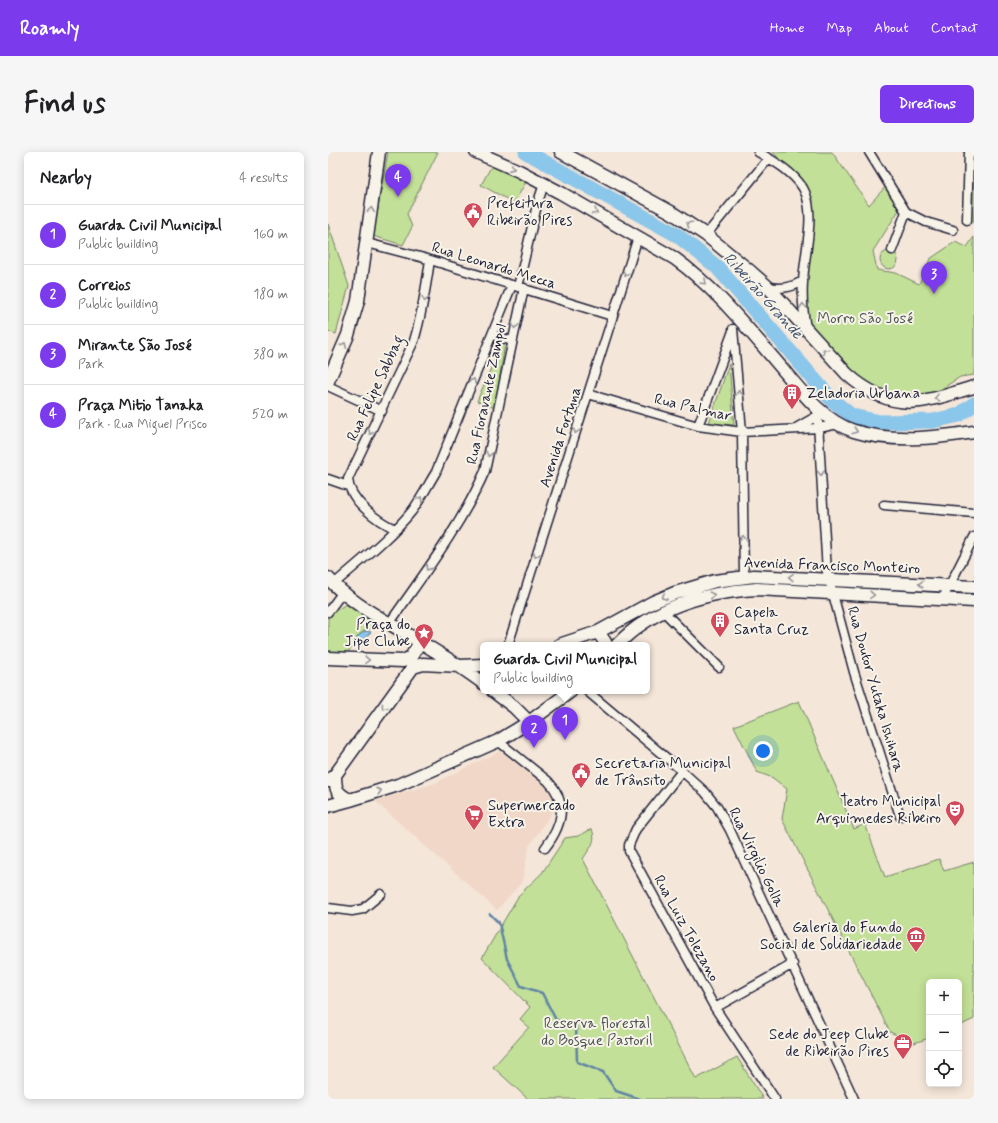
<!DOCTYPE html>
<meta charset="utf-8">
<style>
:root{--surface:#fff;--page:#f6f6f6;--text:#202124;--muted:#757577;--line:#e0e0e0;--accent:#7c3aed}
body{margin:0;font-family:Mynerve,sans-serif;background:var(--page);color:var(--text)}
.controls{position:absolute;right:12px;bottom:12px;display:grid;overflow:hidden;border-radius:6px;box-shadow:0 2px 10px #0003}
.controls button{width:36px;height:36px;display:grid;place-items:center;padding:0;border:0;border-bottom:1px solid var(--line);background:var(--surface);color:var(--text);font:20px sans-serif}
.you{position:absolute;left:435px;top:599px;width:14px;height:14px;margin:-10px;border:3px solid #fff;border-radius:50%;background:#1a73e8;box-shadow:0 0 0 6px #1a73e833}
.badge{display:grid;place-items:center;width:26px;height:26px;border-radius:50%;background:var(--accent);color:#fff;font-size:13px;font-weight:700}
.pin{position:absolute;translate:-50% -33px;filter:drop-shadow(0 1px 2px #0008)}
.pin::after{content:'';position:absolute;top:21px;width:14px;height:12px;background:inherit;clip-path:polygon(0 0,100% 0,50% 100%)}
.popup{position:absolute;left:152px;top:490px;width:170px;height:52px;box-sizing:border-box;display:grid;place-content:center;border-radius:6px;background:var(--surface);filter:drop-shadow(0 1px 3px #0005);font-size:13px;white-space:nowrap;color:var(--muted)}
.popup b{font-size:15px;color:var(--text)}
.popup::after{content:'';position:absolute;left:50%;top:100%;margin-left:-8px;border:8px solid transparent;border-top-color:var(--surface)}
.list{margin:0;padding:0;list-style:none}
h2{display:flex;justify-content:space-between;align-items:center;height:52px;margin:0;padding:0 16px;font-size:17px}
h2 small{font-size:13px;font-weight:400;color:var(--muted)}
.list li{display:grid;grid-template-columns:26px 1fr auto;gap:12px;align-items:center;box-sizing:border-box;height:60px;padding:0 16px;border-top:1px solid var(--line)}
.list b{display:block;font-size:15px;white-space:nowrap}
.list p{margin:0;font-size:13px;white-space:nowrap;color:var(--muted)}
.list em{font-size:13px;font-style:normal;color:var(--muted)}
.icon{flex:none;width:22px;height:22px;fill:none;stroke:currentColor;stroke-width:2;stroke-linecap:round;stroke-linejoin:round}
.map{position:relative;flex:none;width:646px;height:947px;overflow:hidden;border-radius:6px}
header{display:flex;align-items:center;gap:24px;box-sizing:border-box;height:56px;padding:0 20px;background:var(--accent);color:#fff}
header strong{font-size:19px}
nav{display:flex;gap:22px;margin-inline-start:auto;font-size:14px}
.intro{display:flex;align-items:center;justify-content:space-between;box-sizing:border-box;height:96px;padding:0 24px}
h1{margin:0;font-size:28px}
.button{padding:10px 18px;border-radius:6px;background:var(--accent);color:#fff;font-size:14px;font-weight:700}
main{display:flex;gap:24px;padding:0 24px}
aside{flex:1;background:var(--surface);border-radius:6px;box-shadow:0 2px 10px #0003}
.map>svg:first-child{display:block}
.built{fill:#f1d7c7}
.green{fill:#c2e097;stroke:#728169}
.water{fill:#8bc6eb;stroke:#6184a5}
.lines{fill:none;stroke-linecap:round;stroke-linejoin:round}
.stream{stroke:#6184a5;stroke-width:2.5}
.river{stroke:#8bc6eb;stroke-width:15}
.street-casing{stroke:#22223b;stroke-width:11}
.secondary-casing{stroke:#22223b;stroke-width:15}
.street{stroke:#f7f3e8;stroke-width:8}
.secondary{stroke:#f7f3e8;stroke-width:12}
.oneway{stroke:#97959a}
.labels{text-anchor:middle;stroke-width:4;stroke-linejoin:round;paint-order:stroke}
.poi-label{font-size:15px;fill:#22223b;stroke:#f7f3e8;text-anchor:start}
.street-label{font-size:15px;fill:#22223b;stroke:#f7f3e8}
.park-label{font-size:15px;fill:#4a5252;stroke:#f7f3e8}
.water-label{font-size:16px;font-style:italic;fill:#425370;stroke:#f7f3e8}
</style>
<header>
<strong>Roamly</strong>
<nav><a>Home</a><a>Map</a><a>About</a><a>Contact</a></nav>
</header>
<div class="intro"><h1>Find us</h1><a class="button">Directions</a></div>
<main>
<aside>
<h2>Nearby<small>4 results</small></h2>
<ul class="list">
<li><span class="badge">1</span><div><b>Guarda Civil Municipal</b><p>Public building</p></div><em>160 m</em></li>
<li><span class="badge">2</span><div><b>Correios</b><p>Public building</p></div><em>180 m</em></li>
<li><span class="badge">3</span><div><b>Mirante São José</b><p>Park</p></div><em>380 m</em></li>
<li><span class="badge">4</span><div><b>Praça Mitio Tanaka</b><p>Park · Rua Miguel Prisco</p></div><em>520 m</em></li>
</ul>
</aside>
<div class="map">
<svg width="646" height="947" viewBox="0 0 646 947">
<rect width="100%" height="100%" fill="#f4e6d9"/>
<filter id="ink" filterUnits="userSpaceOnUse"><feTurbulence type="fractalNoise" baseFrequency=".025" numOctaves="2"/><feDisplacementMap in="SourceGraphic" scale="8" xChannelSelector="R" yChannelSelector="G"/><feConvolveMatrix kernelMatrix="1 2 1 2 8 2 1 2 1" color-interpolation-filters="sRGB"/></filter>
<g filter="url(#ink)">
<path class="built" d="M 172,599 L 223,637 L 227,656 L 201,694 L 194,730 L 169,758 L 47,649 L 105,632 Z"/>
<path class="green" d="M 60,0 L 110,0 L 79,62 L 84,75 L 75,93 L 45,84 Z
M 445,0 L 504,0 L 541,53 L 558,34 L 571,58 L 545,99 L 549,118 L 568,121 L 591,132 L 602,107 L 627,90 L 639,95 L 646,85 L 646,223 L 632,225 L 612,238 L 592,244 L 580,245 L 542,239 L 496,194 L 478,166 L 477,109 L 485,47 Z
M 644,0 L 646,0 L 646,71 L 641,69 Z
M 164,13 L 198,30 L 186,51 L 153,33 Z
M 0,72 L 21,134 L 8,182 L 0,179 Z
M552 108a9 9 0 1 1 18 0a9 9 0 1 1-18 0Z
M 174,190 L 177,191 L 167,256 L 149,249 Z
M 401,212 L 406,273 L 381,271 Z
M 18,452 L 54,475 L 52,477 L 48,475 C 37,478 28,481 27,493 L 17,502 L 0,501 L 0,466 L 3,462 Z
M 471,549 L 526,677 L 537,672 L 557,725 L 611,707 L 616,719 L 646,710 L 646,867 L 631,874 L 631,830 L 601,830 L 601,886 L 586,891 L 562,880 L 454,667 L 459,637 L 445,626 L 429,620 L 406,574 Z
M 264,677 C 269,691 262,695 255,707 L 368,927 L 409,905 L 435,947 L 200,947 L 165,915 L 201,875 L 192,867 L 202,855 L 154,806 L 191,743 L 214,721 L 237,686 L 250,684 Z"/>
<path class="water" d="M 38,479 L 43,480 L 28,493 L 30,484 Z"/>
<g class="lines">
<path class="stream" d="M 162,762 L 171,771 L 179,807 L 193,834 L 214,841 L 228,868 L 248,874 L 249,910 L 275,920 L 288,939 L 312,947"/>
<path class="river" d="M 198,0 L 349,83 L 389,115 L 504,248 L 524,264 L 552,270 L 605,269 L 631,263 L 646,252"/>
<defs>
<path id="street" d="M 430,0 C 446,9 465,20 475,36 C 489,60 476,103 475,130 C 474,145 475,160 478,176
M 541,0 L 578,60 L 598,70 L 625,78
M 639,68 L 641,0
M 378,83 L 441,6
M 39,91 L 96,106 L 284,164
M 564,98 L 578,60
M 190,135 L 209,53 L 216,32
M 440,135 C 453,137 463,136 475,129
M 405,177 L 414,280 L 416,425
M 165,183 L 184,189
M 0,234 L 54,259
M 260,242 L 370,274 L 414,280 L 491,276 L 510,272
M 489,254 L 499,420 L 526,520 L 572,664
M 370,274 L 405,179
M 468,276 L 489,264
M 0,327 L 20,334
M 556,353 L 646,361
M 67,377 C 49,369 21,348 20,327 L 86,189 C 94,162 98,136 102,108
M 6,432 C 31,410 63,385 84,359 C 93,347 100,333 108,320 L 184,133
M 614,448 L 646,385
M 0,460 L 14,441
M 336,460 L 391,515
M 61,472 C 95,423 133,374 157,319 L 196,136
M 180,493 L 310,85
M 259,539 L 354,619 L 377,640 L 389,655 L 402,678 L 526,947
M 170,589 L 220,629 C 241,651 234,674 217,696
M 354,619 L 308,677 L 301,693 L 301,699 L 387,856 L 447,947
M 0,756 L 24,759 L 35,757 L 53,742
M 387,856 L 465,812"/>
<path id="secondary" d="M 148,0 L 191,19 L 233,41 L 346,106 C 385,134 415,171 446,207 C 468,232 493,269 526,279 C 565,291 607,286 646,280
M 233,0 L 343,60 L 378,83 L 423,120 L 440,135 L 519,222 C 539,240 564,253 592,249 C 610,247 628,240 646,235
M 0,229 L 20,183 L 30,149 L 51,0
M 0,426 C 18,446 41,460 64,473 C 95,492 126,509 155,531
M 270,480 L 277,490 L 278,493
M 231,493 L 270,480 L 325,450 L 347,441 L 387,429 L 426,424 L 646,435
M 289,493 C 325,455 378,440 429,437 L 646,449
M 0,506 L 75,509 L 83,505 L 92,490
M 165,539 L 186,555 L 201,570
M 7,623 C 7,638 9,642 22,648
M 0,629 L 7,623 L 85,515 L 95,512 L 132,514 L 155,513
M 0,654 L 22,648 L 70,633 L 170,589 L 201,570 L 243,539"/>
</defs>
<use href="#street" class="street-casing"/>
<use href="#secondary" class="secondary-casing"/>
<use href="#street" class="street"/>
<use href="#secondary" class="secondary"/>
</g>
<defs><path id="oneway-chevron" d="M-2-3.5L2.5 0L-2 3.5" fill="none" stroke-width="1.6" stroke-linecap="round" stroke-linejoin="round"/></defs>
<g class="oneway">
<use href="#oneway-chevron" transform="translate(184 16) rotate(24)"/>
<use href="#oneway-chevron" transform="translate(43 58) rotate(-83)"/>
<use href="#oneway-chevron" transform="translate(267 60) rotate(30)"/>
<use href="#oneway-chevron" transform="translate(361 72) rotate(-146)"/>
<use href="#oneway-chevron" transform="translate(298 122) rotate(108)"/>
<use href="#oneway-chevron" transform="translate(376 130) rotate(44)"/>
<use href="#oneway-chevron" transform="translate(97 147) rotate(99)"/>
<use href="#oneway-chevron" transform="translate(475 154) rotate(-94)"/>
<use href="#oneway-chevron" transform="translate(187 174) rotate(103)"/>
<use href="#oneway-chevron" transform="translate(16 193) rotate(-66)"/>
<use href="#oneway-chevron" transform="translate(497 199) rotate(-133)"/>
<use href="#oneway-chevron" transform="translate(145 229) rotate(-67)"/>
<use href="#oneway-chevron" transform="translate(411 241) rotate(-95)"/>
<use href="#oneway-chevron" transform="translate(609 246) rotate(166)"/>
<use href="#oneway-chevron" transform="translate(248 279) rotate(108)"/>
<use href="#oneway-chevron" transform="translate(527 279) rotate(18)"/>
<use href="#oneway-chevron" transform="translate(43 280) rotate(117)"/>
<use href="#oneway-chevron" transform="translate(161 302) rotate(103)"/>
<use href="#oneway-chevron" transform="translate(493 321) rotate(87)"/>
<use href="#oneway-chevron" transform="translate(92 347) rotate(-56)"/>
<use href="#oneway-chevron" transform="translate(415 386) rotate(-91)"/>
<use href="#oneway-chevron" transform="translate(208 403) rotate(108)"/>
<use href="#oneway-chevron" transform="translate(100 416) rotate(125)"/>
<use href="#oneway-chevron" transform="translate(463 425) rotate(-178)"/>
<use href="#oneway-chevron" transform="translate(593 432) rotate(-177)"/>
<use href="#oneway-chevron" transform="translate(384 443) rotate(-13)"/>
<use href="#oneway-chevron" transform="translate(544 443) rotate(4)"/>
<use href="#oneway-chevron" transform="translate(336 445) rotate(156)"/>
<use href="#oneway-chevron" transform="translate(39 508) rotate(3)"/>
<use href="#oneway-chevron" transform="translate(56 555) rotate(126)"/>
<use href="#oneway-chevron" transform="translate(51 639) rotate(-18)"/>
</g>
</g>
<defs>
<symbol id="civic-pin" viewBox="-11 -11 22 30"><path d="M0 17L-7.5 6A9.5 9.5 0 1 1 7.5 6Z" fill="#d1495b" stroke="#f7f3e8"/><path d="M-.6-6.5H3V-4.5H.6V-3L4-1V1h2V6H-6V1h2V-1L-.6-3ZM-1.2 2.5V6h2.4V2.5Z" fill="#fff"/></symbol>
<symbol id="building-pin" viewBox="-11 -11 22 30"><path d="M0 17L-7.5 6A9.5 9.5 0 1 1 7.5 6Z" fill="#d1495b" stroke="#f7f3e8"/><path d="M-4-6H4V6H1V3H-1V6H-4ZM-2.5-4.3h1.7v1.8h-1.7ZM.8-4.3h1.7v1.8H.8ZM-2.5-1h1.7V.8h-1.7ZM.8-1h1.7V.8H.8Z" fill="#fff"/></symbol>
<symbol id="sight-pin" viewBox="-11 -11 22 30"><path d="M0 17L-7.5 6A9.5 9.5 0 1 1 7.5 6Z" fill="#d1495b" stroke="#f7f3e8"/><path d="M0-6L1.8-2.2L6-1.7L2.9 1.2L3.7 5.4L0 3.3L-3.7 5.4L-2.9 1.2L-6-1.7L-1.8-2.2Z" fill="#fff"/></symbol>
<symbol id="theatre-pin" viewBox="-11 -11 22 30"><path d="M0 17L-7.5 6A9.5 9.5 0 1 1 7.5 6Z" fill="#d1495b" stroke="#f7f3e8"/><path d="M-5-5.5Q0-4 5-5.5V0Q5 5 0 6Q-5 5-5 0ZM-3.3-2.5H-1v1.5H-3.3ZM1-2.5H3.3v1.5H1ZM-2.8 1Q0 5.5 2.8 1Z" fill="#fff"/></symbol>
<symbol id="supermarket-pin" viewBox="-11 -11 22 30"><path d="M0 17L-7.5 6A9.5 9.5 0 1 1 7.5 6Z" fill="#d1495b" stroke="#f7f3e8"/><path d="M-6-5.5h2.5l.6 2H6L4.5 2H-2.5L-4.4-4H-6ZM-1.5 3.2a1.3 1.3 0 1 0 .1 0ZM3 3.2a1.3 1.3 0 1 0 .1 0Z" fill="#fff"/></symbol>
<symbol id="museum-pin" viewBox="-11 -11 22 30"><path d="M0 17L-7.5 6A9.5 9.5 0 1 1 7.5 6Z" fill="#d1495b" stroke="#f7f3e8"/><path d="M0-6L6-3V-2H-6V-3ZM-5-1h2V3h-2ZM-1-1h2V3h-2ZM3-1h2V3H3ZM-6 4H6V6H-6Z" fill="#fff"/></symbol>
<symbol id="office-pin" viewBox="-11 -11 22 30"><path d="M0 17L-7.5 6A9.5 9.5 0 1 1 7.5 6Z" fill="#d1495b" stroke="#f7f3e8"/><path d="M-6-3h4V-5.5h4V-3h4V5H-6ZM-1-4.5V-3h2v-1.5ZM-6 0V1H6V0Z" fill="#fff"/></symbol>
</defs>
<g fill-rule="evenodd">
<use href="#civic-pin" x="134" y="49" width="22" height="30"/>
<use href="#building-pin" x="453" y="230" width="22" height="30"/>
<use href="#building-pin" x="381" y="458" width="22" height="30"/>
<use href="#sight-pin" x="85" y="470" width="22" height="30"/>
<use href="#civic-pin" x="242" y="609" width="22" height="30"/>
<use href="#theatre-pin" x="616" y="647" width="22" height="30"/>
<use href="#supermarket-pin" x="135" y="651" width="22" height="30"/>
<use href="#museum-pin" x="577" y="773" width="22" height="30"/>
<use href="#office-pin" x="564" y="880" width="22" height="30"/>
</g>
<g class="labels">
<g class="poi-label">
<text x="159" y="56">Prefeitura<tspan x="159" dy="17">Ribeirão Pires</tspan></text>
<text x="478" y="246">Zeladoria Urbana</text>
<text x="406" y="465">Capela<tspan x="406" dy="17">Santa Cruz</tspan></text>
<text x="82" y="477" text-anchor="end">Praça do<tspan x="82" dy="17">Jipe Clube</tspan></text>
<text x="267" y="616">Secretaria Municipal<tspan x="267" dy="17">de Trânsito</tspan></text>
<text x="613" y="654" text-anchor="end">Teatro Municipal<tspan x="613" dy="17">Arquimedes Ribeiro</tspan></text>
<text x="160" y="658">Supermercado<tspan x="160" dy="17">Extra</tspan></text>
<text x="574" y="780" text-anchor="end">Galeria do Fundo<tspan x="574" dy="17">Social de Solidariedade</tspan></text>
<text x="561" y="887" text-anchor="end">Sede do Jeep Clube<tspan x="561" dy="17">de Ribeirão Pires</tspan></text>
</g>
<g class="street-label">
<text transform="translate(166 113) rotate(17)" y="5">Rua Leonardo Mecca</text>
<text transform="translate(47 236) rotate(-65)" y="5">Rua Felipe Sabbag</text>
<text transform="translate(158 242) rotate(-78)" y="5">Rua Fioravante Zampol</text>
<text transform="translate(365 255) rotate(13)" y="5">Rua Palmar</text>
<text transform="translate(232 285) rotate(-72)" y="5">Avenida Fortuna</text>
<text transform="translate(504 413) rotate(2)" y="5">Avenida Francisco Monteiro</text>
<text transform="translate(548 537) rotate(74)" y="5">Rua Doutor Yutaka Ishihara</text>
<text transform="translate(429 705) rotate(64)" y="5">Rua Virgilio Golla</text>
<text transform="translate(359 776) rotate(61)" y="5">Rua Luiz Tolezano</text>
</g>
<g class="park-label">
<text x="537" y="171">Morro São José</text>
<text x="269" y="876">Reserva florestal<tspan x="269" dy="17">do Bosque Pastoril</tspan></text>
</g>
<g class="water-label">
<text transform="translate(436 143) rotate(48)" y="6">Ribeirão Grande</text>
</g>
</g>
</svg>
<div class="controls">
<button>+</button>
<button>−</button>
<button><svg class="icon" aria-label="locate" viewBox="0 0 24 24"><circle cx="12" cy="12" r="6"/><path d="M12 2v4M12 18v4M2 12h4M18 12h4"/></svg></button>
</div>
<div class="you"></div>
<div class="pin badge" style="left:237px;top:588px">1</div>
<div class="popup"><b>Guarda Civil Municipal</b>Public building</div>
<div class="pin badge" style="left:206px;top:596px">2</div>
<div class="pin badge" style="left:606px;top:142px">3</div>
<div class="pin badge" style="left:70px;top:45px">4</div>
</div>
</main>
